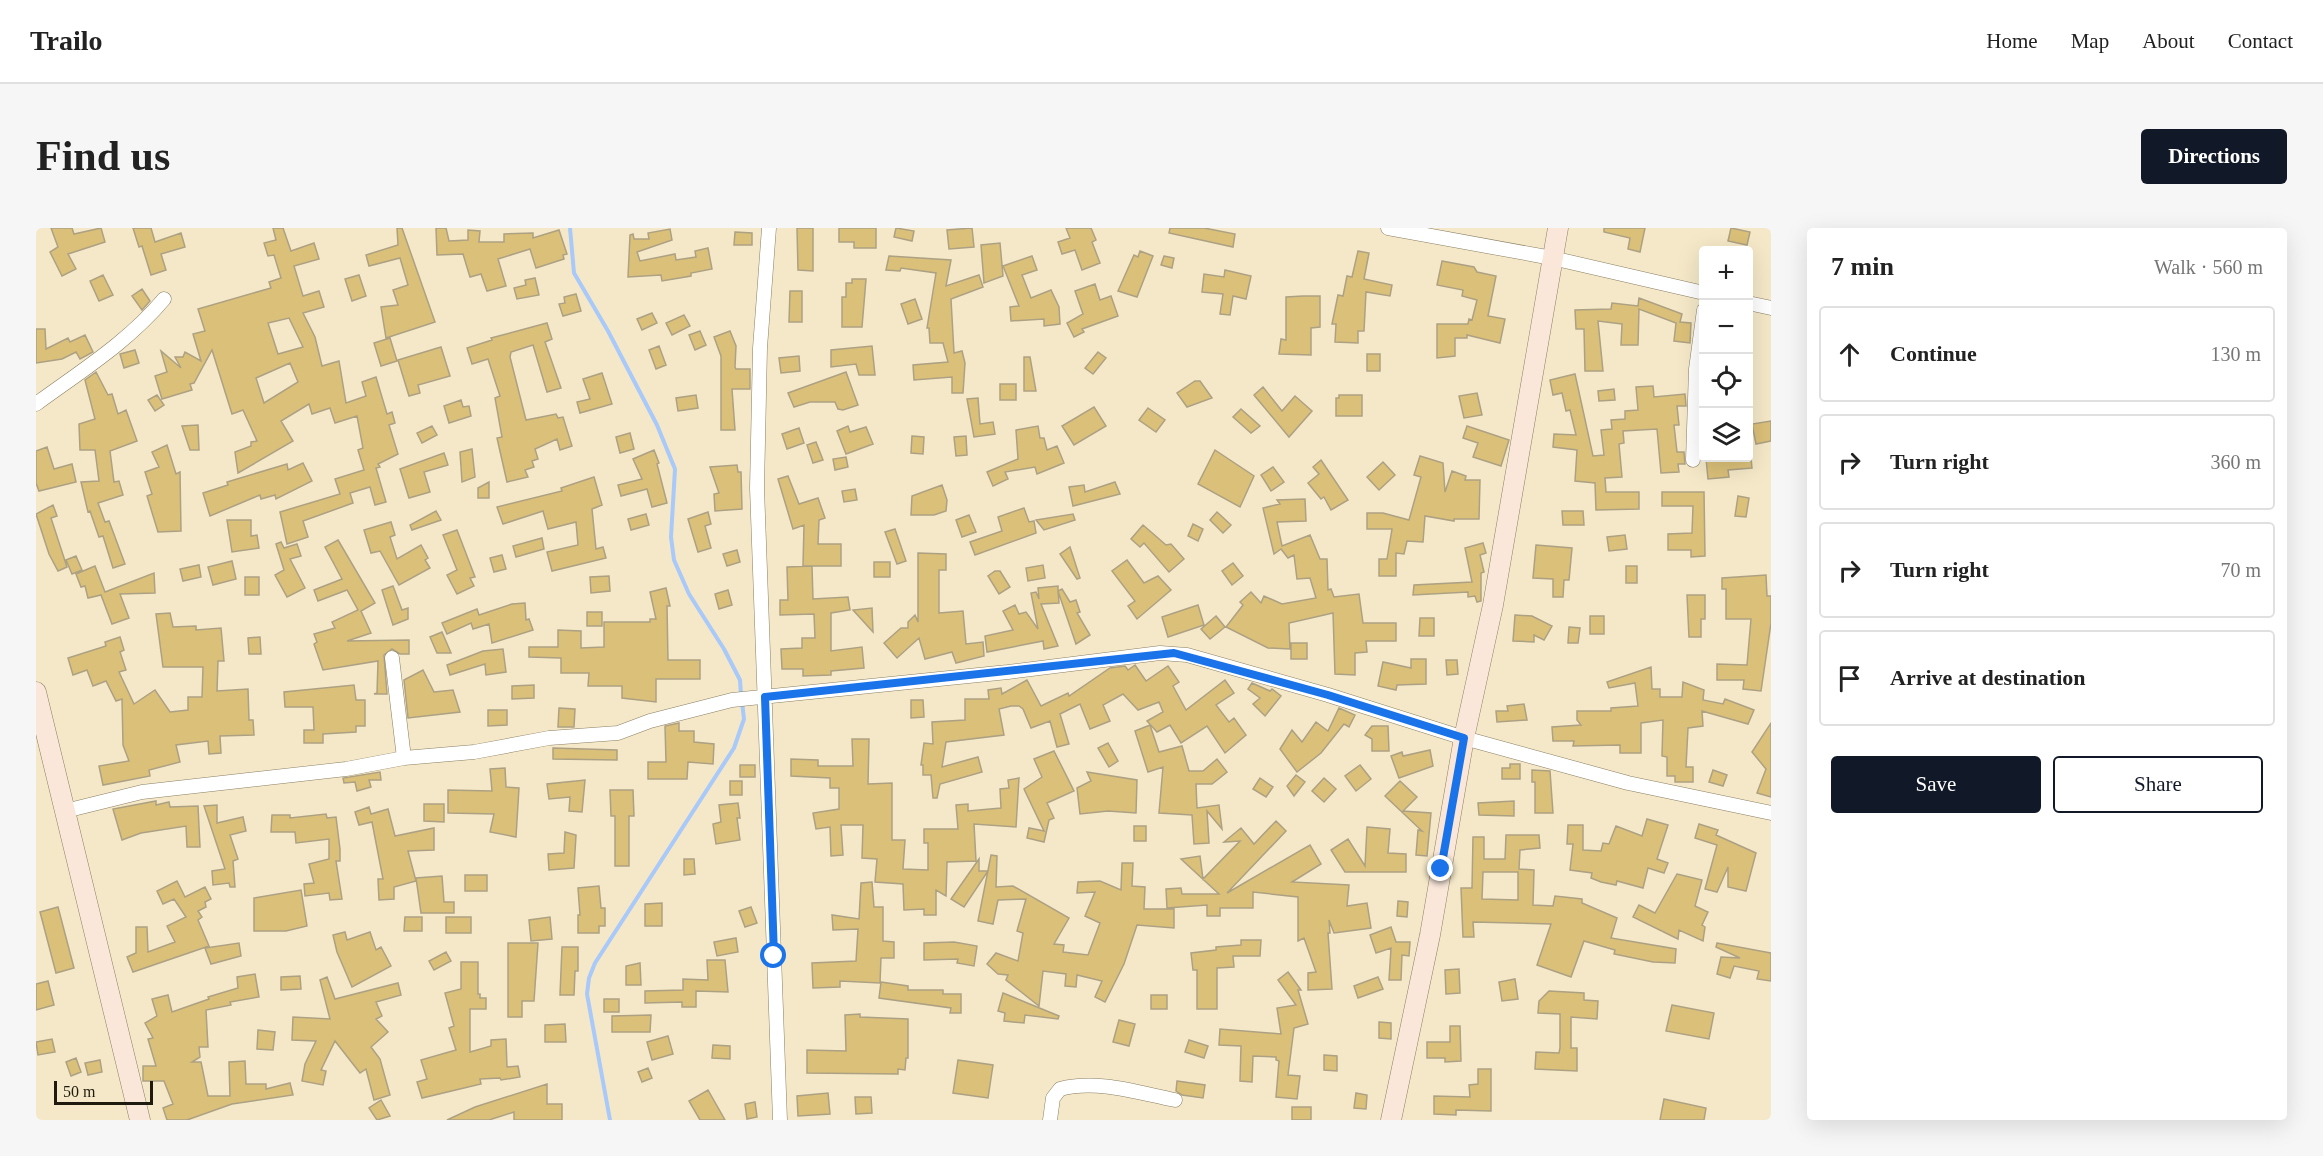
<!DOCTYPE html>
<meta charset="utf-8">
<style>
:root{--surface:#fff;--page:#f6f6f6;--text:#222;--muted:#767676;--line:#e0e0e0;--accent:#111827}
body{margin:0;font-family:Georgia,serif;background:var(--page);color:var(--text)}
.controls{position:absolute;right:18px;top:18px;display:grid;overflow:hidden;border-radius:6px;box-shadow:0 6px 24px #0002}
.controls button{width:54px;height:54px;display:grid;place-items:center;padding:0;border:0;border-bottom:2px solid var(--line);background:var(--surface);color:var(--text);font:30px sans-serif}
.scale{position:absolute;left:18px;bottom:15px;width:99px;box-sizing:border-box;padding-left:6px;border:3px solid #1e1a0e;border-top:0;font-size:16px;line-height:21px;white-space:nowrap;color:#1e1a0e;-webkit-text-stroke:4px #f4e8c8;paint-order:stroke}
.stop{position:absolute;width:18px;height:18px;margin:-14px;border:4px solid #1a73e8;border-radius:50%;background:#fff}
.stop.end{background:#1a73e8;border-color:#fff;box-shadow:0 2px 6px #0008}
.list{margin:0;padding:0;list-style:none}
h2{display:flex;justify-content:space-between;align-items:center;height:78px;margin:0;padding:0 24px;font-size:26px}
h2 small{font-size:20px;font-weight:400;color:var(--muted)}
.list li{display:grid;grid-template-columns:39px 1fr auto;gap:18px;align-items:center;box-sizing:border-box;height:96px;margin:0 12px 12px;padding:0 12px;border:2px solid var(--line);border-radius:6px}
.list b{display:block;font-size:22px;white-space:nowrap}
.list em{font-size:20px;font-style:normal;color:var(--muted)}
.actions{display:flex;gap:12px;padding:18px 24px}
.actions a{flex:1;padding:14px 0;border:2px solid var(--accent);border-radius:6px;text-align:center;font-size:21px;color:var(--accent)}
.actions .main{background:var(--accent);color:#fff}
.icon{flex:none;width:33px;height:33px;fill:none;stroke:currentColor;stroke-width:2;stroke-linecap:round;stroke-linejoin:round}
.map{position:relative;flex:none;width:1735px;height:892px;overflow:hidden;border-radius:6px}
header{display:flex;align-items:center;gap:36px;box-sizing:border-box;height:84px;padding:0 30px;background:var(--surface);border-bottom:2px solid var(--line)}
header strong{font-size:28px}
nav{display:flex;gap:33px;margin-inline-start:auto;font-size:21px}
.intro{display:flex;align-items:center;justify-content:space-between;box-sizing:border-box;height:144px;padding:0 36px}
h1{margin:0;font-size:42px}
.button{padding:15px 27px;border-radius:6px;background:var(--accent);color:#fff;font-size:21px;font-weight:700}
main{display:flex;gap:36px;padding:0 36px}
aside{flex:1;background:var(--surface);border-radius:6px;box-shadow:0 6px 24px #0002}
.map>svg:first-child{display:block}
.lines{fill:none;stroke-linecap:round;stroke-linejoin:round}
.stream{stroke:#a8c9f9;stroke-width:4}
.building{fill:#dbc079;stroke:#ada183;stroke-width:1.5;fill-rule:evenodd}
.street-casing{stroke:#8a7f62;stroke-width:15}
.secondary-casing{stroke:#8a7f62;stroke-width:21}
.street{stroke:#fff;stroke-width:14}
.secondary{stroke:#fae7da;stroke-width:20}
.route{stroke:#1a73e8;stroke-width:8}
</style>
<header>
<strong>Trailo</strong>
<nav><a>Home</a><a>Map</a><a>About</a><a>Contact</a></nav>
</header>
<div class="intro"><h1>Find us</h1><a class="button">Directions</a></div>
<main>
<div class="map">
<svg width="1735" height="892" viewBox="0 0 1735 892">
<rect width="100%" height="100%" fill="#f4e8c8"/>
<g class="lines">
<path class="stream" d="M 534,0 L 538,45 L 572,103 L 621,197 L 639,241 L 635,309 L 638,332 L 653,366 L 688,421 L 704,452 L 705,467
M 574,892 L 551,766 L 553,750 L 559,735 L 698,520 L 708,491 L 706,474"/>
</g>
<path class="building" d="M 15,0 L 36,0 L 38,6 L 65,0 L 69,14 L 32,26 L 40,41 L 26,48 L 14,24 L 22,19 Z
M 97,0 L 115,0 L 119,14 L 145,5 L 149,19 L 125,26 L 130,42 L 115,47 L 106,18 L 103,19 Z
M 237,0 L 247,0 L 255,23 L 278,15 L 283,31 L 258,38 L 267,68 L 283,63 L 288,79 L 267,85 L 279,109 L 286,138 L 303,133 L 310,175 L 330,168 L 326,154 L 340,149 L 351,186 L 356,184 L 359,195 L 353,197 L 362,226 L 342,236 L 344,239 L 340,240 L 350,274 L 339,277 L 334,259 L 314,265 L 317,275 L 267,293 L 272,309 L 251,316 L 244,284 L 304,266 L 299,251 L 328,242 L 322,222 L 327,220 L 321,188 L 299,195 L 294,180 L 276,186 L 273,176 L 245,193 L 257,213 L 202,245 L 199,224 L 215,218 L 215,214 L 221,213 L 207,182 L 196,186 L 176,122 L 158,155 L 154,156 L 156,162 L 126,171 L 119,148 L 131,144 L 125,123 L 145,140 L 139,129 L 147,129 L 149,124 L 165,133 L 157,106 L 169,103 L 162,81 L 235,60 L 233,54 L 245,50 L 238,27 L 232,28 L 228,15 L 240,12 ZM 253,90 L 267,119 L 242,126 L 232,95 ZM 254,135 L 262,154 L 228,175 L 220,150 Z
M 361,0 L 366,0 L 399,94 L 350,110 L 345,79 L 362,77 L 357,62 L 372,57 L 364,30 L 333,38 L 330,27 L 362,17 Z
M 400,0 L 410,0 L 413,13 L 432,12 L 432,2 L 444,3 L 443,14 L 468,14 L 468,6 L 497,5 L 497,10 L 523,2 L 531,26 L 527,27 L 528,31 L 500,40 L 494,21 L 462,31 L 470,58 L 451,63 L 445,46 L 434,49 L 427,26 L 401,27 Z
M 761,0 L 777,0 L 777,43 L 762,42 Z
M 803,0 L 840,0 L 840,20 L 818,20 L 818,14 L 803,14 Z
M 860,0 L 878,3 L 876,13 L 858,9 Z
M 936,0 L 938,19 L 913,21 L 911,2 Z
M 1030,0 L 1055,0 L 1060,12 L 1056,14 L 1064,35 L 1046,42 L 1039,22 L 1026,26 L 1022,14 L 1034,10 Z
M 1134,0 L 1168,0 L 1199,6 L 1197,19 L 1133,5 Z
M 1568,0 L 1609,0 L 1604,24 L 1592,21 L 1594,10 L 1568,4 Z
M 1695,0 L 1714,4 L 1711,17 L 1692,13 Z
M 634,1 L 636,12 L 601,24 L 604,33 L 639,26 L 640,32 L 660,29 L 659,23 L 672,20 L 676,41 L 655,45 L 655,48 L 626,53 L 625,47 L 592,49 L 594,7 L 597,6 L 598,11 L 613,11 L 612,5 Z
M 699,4 L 716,5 L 716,17 L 698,17 Z
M 964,15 L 967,48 L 948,55 L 945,17 Z
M 1104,23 L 1117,28 L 1101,69 L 1082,63 L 1098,27 L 1102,29 Z
M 1322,23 L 1333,25 L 1328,51 L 1356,57 L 1354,68 L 1330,64 L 1328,103 L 1322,103 L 1322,115 L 1299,114 L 1300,96 L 1296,96 L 1302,67 L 1307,68 L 1311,48 L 1316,49 Z
M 853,28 L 915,32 L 910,58 L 943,47 L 947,59 L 915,71 L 918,125 L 926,123 L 929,135 L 927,165 L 916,165 L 916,149 L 878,152 L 877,137 L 912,134 L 907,115 L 894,115 L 893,100 L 891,100 L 900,45 L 865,40 L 864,43 L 850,42 Z
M 996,28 L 1001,42 L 986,47 L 995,70 L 1015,62 L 1023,79 L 1024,96 L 1008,98 L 1008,91 L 975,93 L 974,79 L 983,78 L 967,38 Z
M 1128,28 L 1138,30 L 1136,40 L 1125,37 Z
M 1406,33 L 1438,39 L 1441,44 L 1460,48 L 1452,88 L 1469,91 L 1464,115 L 1431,107 L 1431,110 L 1419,110 L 1419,128 L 1401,130 L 1401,96 L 1432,96 L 1433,91 L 1436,92 L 1441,72 L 1426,68 L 1427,62 L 1401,57 Z
M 1189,42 L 1215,48 L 1210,71 L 1197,68 L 1194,87 L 1184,86 L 1187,66 L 1166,64 L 1168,46 L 1188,49 Z
M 67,47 L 77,67 L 63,73 L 54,53 Z
M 323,47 L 330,68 L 316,73 L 309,51 Z
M 499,50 L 503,67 L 481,71 L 478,60 L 490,57 L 489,52 Z
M 816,51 L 830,51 L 826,99 L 806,99 L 806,69 L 810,69 L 810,55 L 816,55 Z
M 1059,56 L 1064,72 L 1075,68 L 1082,88 L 1046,101 L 1048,104 L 1038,109 L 1031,95 L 1047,86 L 1039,63 Z
M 106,61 L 114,73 L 106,82 L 96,68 Z
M 754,63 L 766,63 L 766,94 L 753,94 Z
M 540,66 L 545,83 L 527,88 L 523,76 L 529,75 L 528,69 Z
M 1267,68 L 1284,68 L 1284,99 L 1275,100 L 1275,127 L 1243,126 L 1245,111 L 1250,112 L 1250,69 Z
M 1603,70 L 1646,86 L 1644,94 L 1655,95 L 1654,115 L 1638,113 L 1640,95 L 1603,81 L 1602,117 L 1585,117 L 1586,96 L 1562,93 L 1567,143 L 1549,143 L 1548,101 L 1540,101 L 1539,82 L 1575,81 L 1576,75 L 1602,78 Z
M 879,71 L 886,91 L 872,96 L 865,76 Z
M 616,85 L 621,95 L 606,102 L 601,91 Z
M 648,87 L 654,98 L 636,107 L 630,95 Z
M 511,95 L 516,111 L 509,114 L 525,160 L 511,164 L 497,117 L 475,124 L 474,129 L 490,192 L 520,186 L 522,190 L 527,189 L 536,218 L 524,222 L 521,211 L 499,221 L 502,231 L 496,233 L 498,239 L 489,242 L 492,249 L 471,254 L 461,210 L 466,209 L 459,170 L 464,168 L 452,131 L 436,136 L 431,120 L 456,112 L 455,110 Z
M 0,101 L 9,101 L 10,121 L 32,110 L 34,114 L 49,107 L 57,124 L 44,131 L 40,124 L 26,131 L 0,135 Z
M 664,103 L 670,117 L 659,122 L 653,107 Z
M 694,103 L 700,118 L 699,139 L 700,141 L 714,141 L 714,161 L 696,161 L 699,202 L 685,202 L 685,128 L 678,109 Z
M 354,110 L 361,133 L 345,138 L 338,115 Z
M 623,118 L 630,137 L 620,141 L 613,122 Z
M 836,118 L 839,147 L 823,147 L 820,136 L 795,139 L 795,122 Z
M 405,119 L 414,148 L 382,157 L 384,165 L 373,168 L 362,132 Z
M 99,122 L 103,135 L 88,140 L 84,126 Z
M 1062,124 L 1070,130 L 1057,146 L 1049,140 Z
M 1331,126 L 1344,126 L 1344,143 L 1331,143 Z
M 763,128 L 764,143 L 745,145 L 743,130 Z
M 988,129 L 994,129 L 1000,163 L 988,163 Z
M 60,144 L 72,167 L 76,166 L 82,186 L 90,182 L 101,213 L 74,223 L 78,254 L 83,253 L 87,267 L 62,275 L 69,294 L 73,293 L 89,336 L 77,340 L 67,308 L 63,309 L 54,283 L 52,284 L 45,254 L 63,253 L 59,222 L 44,222 L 43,196 L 59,191 L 49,152 Z
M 810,144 L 822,177 L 807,182 L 802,181 L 799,174 L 774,174 L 758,179 L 752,165 Z
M 566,145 L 576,176 L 544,185 L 541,174 L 554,171 L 547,151 Z
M 1539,146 L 1557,228 L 1568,227 L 1565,202 L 1576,201 L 1575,192 L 1589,191 L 1589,183 L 1602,182 L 1600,159 L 1617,158 L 1618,169 L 1649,166 L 1650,178 L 1641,178 L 1643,197 L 1638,197 L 1641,224 L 1648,224 L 1649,236 L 1642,236 L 1643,244 L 1625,245 L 1621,201 L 1587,203 L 1588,215 L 1583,216 L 1586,249 L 1569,250 L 1570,264 L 1603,264 L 1603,281 L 1560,282 L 1559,255 L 1539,253 L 1541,222 L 1517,219 L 1518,206 L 1540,207 L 1534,182 L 1530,183 L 1526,165 L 1517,167 L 1514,152 Z
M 1159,153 L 1164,153 L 1176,170 L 1151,179 L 1141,165 Z
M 964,156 L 980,156 L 980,172 L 964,172 Z
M 1227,159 L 1246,183 L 1259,168 L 1276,183 L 1253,209 L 1218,167 Z
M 1578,161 L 1579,172 L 1563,173 L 1562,163 Z
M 1441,165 L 1446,187 L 1428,190 L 1423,168 Z
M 121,167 L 128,177 L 119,183 L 112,172 Z
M 660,167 L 662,180 L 642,183 L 640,170 Z
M 1303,167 L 1326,167 L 1326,188 L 1300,188 L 1300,170 L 1303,170 Z
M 942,170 L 944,196 L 957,194 L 959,206 L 938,209 L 931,171 Z
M 425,172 L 427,179 L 433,178 L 435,188 L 413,195 L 408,178 Z
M 1058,179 L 1070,198 L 1038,217 L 1026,198 Z
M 1112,180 L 1129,192 L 1120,204 L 1103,192 Z
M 1205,181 L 1224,198 L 1215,205 L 1197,189 Z
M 1735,193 L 1735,213 L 1720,216 L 1716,196 Z
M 162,197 L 163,222 L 154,222 L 146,198 Z
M 396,198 L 401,207 L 386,215 L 381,205 Z
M 812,198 L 814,204 L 830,199 L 837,216 L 810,226 L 801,203 Z
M 1002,198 L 1004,210 L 1008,210 L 1011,222 L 1021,218 L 1028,235 L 1001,246 L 999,239 L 969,244 L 972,251 L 957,258 L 951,244 L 982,231 L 980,202 Z
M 1431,198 L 1473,212 L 1465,238 L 1437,229 L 1442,215 L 1427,210 Z
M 763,200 L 768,215 L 751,221 L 746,206 Z
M 594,205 L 598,221 L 584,225 L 580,209 Z
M 876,208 L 888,209 L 887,226 L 875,225 Z
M 930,208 L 931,227 L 920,228 L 918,209 Z
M 780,214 L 787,232 L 777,235 L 771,217 Z
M 131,217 L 140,246 L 144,244 L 145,303 L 122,304 L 111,268 L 116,266 L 109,244 L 123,239 L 116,224 Z
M 11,219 L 18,241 L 36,236 L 40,254 L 3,263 L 0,255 L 0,223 Z
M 436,221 L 439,249 L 426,254 L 424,224 Z
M 618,222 L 623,235 L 621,236 L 631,275 L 616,279 L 611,261 L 585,268 L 582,257 L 606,251 L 597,231 Z
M 1179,222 L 1218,248 L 1204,279 L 1162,256 Z
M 408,225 L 412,237 L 388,244 L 394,264 L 373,270 L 364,241 Z
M 1384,228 L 1407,235 L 1409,264 L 1416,243 L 1430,248 L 1429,252 L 1444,252 L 1443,291 L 1418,291 L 1418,293 L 1389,288 L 1387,314 L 1371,313 L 1368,326 L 1360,325 L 1360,348 L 1343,348 L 1343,331 L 1351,331 L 1356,301 L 1331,301 L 1331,285 L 1347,285 L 1373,292 L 1385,249 L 1378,247 Z
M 810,229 L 812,239 L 799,242 L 797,231 Z
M 1670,230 L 1715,230 L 1716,240 L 1692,242 L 1693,249 L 1672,251 Z
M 1285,232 L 1312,272 L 1295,282 L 1288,269 L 1285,271 L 1272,255 L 1283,246 L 1277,239 Z
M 1347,234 L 1359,247 L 1343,262 L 1331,249 Z
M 267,235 L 276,253 L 240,271 L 239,267 L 225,271 L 224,267 L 174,288 L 167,265 L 192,257 L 191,254 L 251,236 L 252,242 Z
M 701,237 L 702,244 L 705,244 L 706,281 L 679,283 L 678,266 L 683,265 L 674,239 Z
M 1237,239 L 1248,254 L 1235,263 L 1225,247 Z
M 752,248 L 763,276 L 782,270 L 789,290 L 783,292 L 782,316 L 805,316 L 805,338 L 767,338 L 768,297 L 757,301 L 742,251 Z
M 558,249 L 566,277 L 556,281 L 560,321 L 567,319 L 570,330 L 516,343 L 511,324 L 542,317 L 540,294 L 512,301 L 507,283 L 467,296 L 461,279 L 526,263 L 525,260 Z
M 453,254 L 453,270 L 442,270 L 442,260 Z
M 1079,254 L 1084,266 L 1037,278 L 1033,259 L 1048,257 L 1049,264 Z
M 906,257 L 911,272 L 910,283 L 898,287 L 875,287 L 876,268 Z
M 819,261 L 821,272 L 808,274 L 806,263 Z
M 1626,264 L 1668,264 L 1669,328 L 1655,329 L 1655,322 L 1632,322 L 1632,306 L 1656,305 L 1657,278 L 1626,278 Z
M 1702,268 L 1713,270 L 1710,289 L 1699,288 Z
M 1269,271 L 1270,293 L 1241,294 L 1246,318 L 1274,307 L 1284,331 L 1291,331 L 1292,362 L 1295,361 L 1298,369 L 1323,366 L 1327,395 L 1360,395 L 1360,413 L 1330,413 L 1331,424 L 1319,425 L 1319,447 L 1299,446 L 1297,385 L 1253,395 L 1254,421 L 1232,420 L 1190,399 L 1207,377 L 1204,374 L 1215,364 L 1225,375 L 1228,368 L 1246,376 L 1280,370 L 1274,350 L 1261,351 L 1258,327 L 1252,330 L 1245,321 L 1238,326 L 1227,280 L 1244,276 L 1241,272 Z
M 17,277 L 21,288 L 15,290 L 31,339 L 22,343 L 13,326 L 0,286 Z
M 988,280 L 993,294 L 998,293 L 1000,305 L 939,327 L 934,314 L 966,303 L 962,289 Z
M 400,283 L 405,292 L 376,302 L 374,297 Z
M 1526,283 L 1547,283 L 1548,297 L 1527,297 Z
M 672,284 L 675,296 L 669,298 L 675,320 L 662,324 L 652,291 Z
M 1181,284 L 1195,297 L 1187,305 L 1174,292 Z
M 610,286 L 613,297 L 595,302 L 592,291 Z
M 1037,286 L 1039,292 L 1008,302 L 1000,292 Z
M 933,287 L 940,304 L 926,309 L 920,292 Z
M 191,292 L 215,292 L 215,308 L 221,307 L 223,320 L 196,324 Z
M 355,294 L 359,307 L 354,309 L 361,331 L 385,317 L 392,330 L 389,332 L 394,340 L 363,357 L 344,323 L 335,325 L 328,302 Z
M 1157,296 L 1167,301 L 1162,313 L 1152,308 Z
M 1107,297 L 1130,317 L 1135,316 L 1148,331 L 1133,344 L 1108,315 L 1104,319 L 1095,311 Z
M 859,301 L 870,333 L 861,336 L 849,304 Z
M 421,302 L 439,349 L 434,350 L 438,358 L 421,366 L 411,347 L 421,342 L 407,307 Z
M 1589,307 L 1591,321 L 1573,323 L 1571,309 Z
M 506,310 L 508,321 L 480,329 L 477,318 Z
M 302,312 L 339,375 L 325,383 L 335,405 L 311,413 L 373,412 L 373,426 L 364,426 L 356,421 L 348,427 L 351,466 L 338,466 L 341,465 L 342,433 L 287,442 L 278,416 L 281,414 L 278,406 L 299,400 L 296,394 L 322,382 L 311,362 L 282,373 L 278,362 L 306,351 L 289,319 Z
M 245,314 L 248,320 L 261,316 L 265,328 L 254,331 L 269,360 L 251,369 L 239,347 L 248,342 L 240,316 Z
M 1447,315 L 1450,325 L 1444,327 L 1448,344 L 1445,345 L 1445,373 L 1441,374 L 1439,368 L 1432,369 L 1432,364 L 1377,367 L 1378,357 L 1436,354 L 1429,320 Z
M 1500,317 L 1536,320 L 1533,352 L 1528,352 L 1527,369 L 1517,369 L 1517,351 L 1497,350 Z
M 1034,319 L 1044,350 L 1041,351 L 1024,326 Z
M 701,322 L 704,334 L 691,338 L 687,326 Z
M 882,325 L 910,326 L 910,342 L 903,342 L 903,385 L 927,383 L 930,416 L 947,414 L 948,428 L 920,435 L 916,424 L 889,431 L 883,410 L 861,430 L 848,415 L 865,400 L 872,400 L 872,394 L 879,387 L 882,394 Z
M 466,327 L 470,341 L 458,344 L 454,330 Z
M 40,328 L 46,342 L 36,346 L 30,332 Z
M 1091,332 L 1108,355 L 1122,348 L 1135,362 L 1101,391 L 1092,378 L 1099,373 L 1076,343 Z
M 196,333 L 200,351 L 177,357 L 172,339 Z
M 838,334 L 854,334 L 854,349 L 838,349 Z
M 1197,335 L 1207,348 L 1196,357 L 1186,343 Z
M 163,337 L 165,349 L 147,353 L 144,341 Z
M 1007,337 L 1009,350 L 992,353 L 990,340 Z
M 59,338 L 69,364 L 118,345 L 119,365 L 84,366 L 93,390 L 76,396 L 65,367 L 52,370 L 49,358 L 45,359 L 40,346 Z
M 776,338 L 777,371 L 812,369 L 814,382 L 795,385 L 795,423 L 826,419 L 828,440 L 795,443 L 795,447 L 767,448 L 767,441 L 746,441 L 745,421 L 766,420 L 766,410 L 779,410 L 778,386 L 744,387 L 744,372 L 752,372 L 751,339 Z
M 1590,338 L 1601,338 L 1601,355 L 1590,355 Z
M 959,343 L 964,343 L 974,359 L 963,366 L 952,348 Z
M 1730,347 L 1731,368 L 1735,368 L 1735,395 L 1725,463 L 1707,461 L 1708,452 L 1681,452 L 1681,436 L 1711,437 L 1715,391 L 1690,391 L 1690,361 L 1686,361 L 1686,350 Z
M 573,348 L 574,363 L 555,365 L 554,349 Z
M 209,349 L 223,349 L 223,367 L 209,367 Z
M 357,358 L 366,382 L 372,380 L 372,391 L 357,397 L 346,362 Z
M 1022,358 L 1022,363 L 1026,361 L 1034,374 L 1040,372 L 1044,384 L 1041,385 L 1054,407 L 1040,416 L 1022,363 L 1023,375 L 1005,376 L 1022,418 L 1008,421 L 1007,413 L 951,424 L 949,408 L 977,402 L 967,383 L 979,377 L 983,386 L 990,384 L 1002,401 L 995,365 L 1000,364 L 1003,371 L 1002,360 Z
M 630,360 L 634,378 L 631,378 L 632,432 L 664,432 L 664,451 L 620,451 L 620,474 L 586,470 L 586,458 L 552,458 L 553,445 L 525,445 L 525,430 L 493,429 L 493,419 L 522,419 L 522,402 L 545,403 L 545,420 L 568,419 L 568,394 L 614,394 L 614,391 L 620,391 L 614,364 Z
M 692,362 L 696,377 L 683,381 L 679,366 Z
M 1651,367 L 1669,367 L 1669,391 L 1665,391 L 1665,409 L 1653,409 Z
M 489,375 L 490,392 L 493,391 L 497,402 L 456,415 L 453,396 L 437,401 L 435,395 L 411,406 L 406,395 L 441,381 L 443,387 L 476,376 Z
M 1162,377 L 1168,397 L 1132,409 L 1126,389 Z
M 836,380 L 837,404 L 817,382 Z
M 551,384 L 566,384 L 566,398 L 551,398 Z
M 134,385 L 137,399 L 160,398 L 160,402 L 185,400 L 188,433 L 182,433 L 181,463 L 212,461 L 213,492 L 217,492 L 218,507 L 184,508 L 185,525 L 173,526 L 172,513 L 140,517 L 144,534 L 113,542 L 114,548 L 67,557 L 63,538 L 93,533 L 87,517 L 86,471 L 80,473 L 70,453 L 57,458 L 51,442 L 37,447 L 32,430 L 70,418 L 69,414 L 84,409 L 88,422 L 84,424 L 90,442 L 83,444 L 98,476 L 119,462 L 134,484 L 152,482 L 152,469 L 166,469 L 167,439 L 127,439 L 120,386 Z
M 1479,387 L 1496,388 L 1516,398 L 1508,412 L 1498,407 L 1498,414 L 1477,413 Z
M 1180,388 L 1189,399 L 1174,411 L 1165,401 Z
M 1554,388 L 1568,388 L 1568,406 L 1554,406 Z
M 1384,390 L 1398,390 L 1398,408 L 1383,408 Z
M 1533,399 L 1544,400 L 1542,415 L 1532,415 Z
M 406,404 L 415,425 L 401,425 L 394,409 Z
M 224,409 L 225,426 L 213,426 L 212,410 Z
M 1255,415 L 1271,415 L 1271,431 L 1255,431 Z
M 467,421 L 470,444 L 450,447 L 449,436 L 414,447 L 411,437 L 447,423 Z
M 1375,431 L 1390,431 L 1390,456 L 1361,457 L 1360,462 L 1342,458 L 1347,434 L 1375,440 Z
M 1410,432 L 1421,432 L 1422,446 L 1411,447 Z
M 1099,437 L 1110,453 L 1132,438 L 1143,454 L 1137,458 L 1150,482 L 1189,452 L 1198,465 L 1180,477 L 1193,494 L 1198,490 L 1210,507 L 1189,525 L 1171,498 L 1145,515 L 1134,497 L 1121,504 L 1111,493 L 1127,484 L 1123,474 L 1102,482 L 1087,466 L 1067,477 L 1074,493 L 1054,501 L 1044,476 L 1024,486 L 1033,516 L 1021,519 L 1014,493 L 995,500 L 987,481 L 983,478 L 975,478 L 963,481 L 968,507 L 910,514 L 906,539 L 942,529 L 946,544 L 904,556 L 901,570 L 897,570 L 895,547 L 887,547 L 887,537 L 885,537 L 888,515 L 897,516 L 896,494 L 929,492 L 929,471 L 953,471 L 952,462 L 965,460 L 966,466 L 991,452 L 1005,478 L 1032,465 L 1033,468 L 1074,440 L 1089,438 L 1092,442 Z
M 1615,439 L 1616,461 L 1624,461 L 1624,469 L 1646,469 L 1647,454 L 1668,462 L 1667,472 L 1687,476 L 1689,471 L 1718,482 L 1712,496 L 1666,483 L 1667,498 L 1652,500 L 1650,539 L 1657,539 L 1657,554 L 1639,554 L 1639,548 L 1631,548 L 1631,529 L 1626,528 L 1627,492 L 1605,495 L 1605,525 L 1584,525 L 1584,517 L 1537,518 L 1538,513 L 1517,513 L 1516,499 L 1545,497 L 1541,492 L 1541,483 L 1575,483 L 1575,480 L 1602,478 L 1599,455 L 1573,460 L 1571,454 Z
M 387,442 L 398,464 L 417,462 L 424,484 L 372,490 L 368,452 Z
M 1216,455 L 1234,463 L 1236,461 L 1245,468 L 1229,488 L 1217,476 L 1224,470 L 1212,461 Z
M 318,457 L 320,472 L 329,472 L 329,498 L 320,498 L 320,504 L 287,506 L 287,515 L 268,515 L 268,502 L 278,502 L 277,479 L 249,479 L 248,464 Z
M 498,457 L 498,470 L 476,471 L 476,458 Z
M 875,472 L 887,472 L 888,489 L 875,490 Z
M 1488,476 L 1491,492 L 1461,494 L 1460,483 L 1472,483 L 1471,478 Z
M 523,480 L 539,481 L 538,499 L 522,499 Z
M 1303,480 L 1319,487 L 1313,499 L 1308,496 L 1285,525 L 1261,544 L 1244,521 L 1256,502 L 1266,514 L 1280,494 L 1292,503 Z
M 452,482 L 471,482 L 471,497 L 452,498 Z
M 643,495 L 643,503 L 658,503 L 658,514 L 678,516 L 677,536 L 652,534 L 651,551 L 612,551 L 612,534 L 630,534 L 629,498 Z
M 1735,495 L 1735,569 L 1721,565 L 1730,541 L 1716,524 Z
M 1114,497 L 1123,524 L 1146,518 L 1153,543 L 1167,543 L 1181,531 L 1191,544 L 1176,556 L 1160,556 L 1161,580 L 1183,577 L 1186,601 L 1171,583 L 1173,615 L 1158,616 L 1156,587 L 1123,585 L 1127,539 L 1112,544 L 1099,503 Z
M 1336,498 L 1352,498 L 1353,523 L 1336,523 L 1336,511 L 1329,507 Z
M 816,511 L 833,511 L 832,556 L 856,555 L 856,612 L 869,612 L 867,641 L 892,642 L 892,615 L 888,615 L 888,601 L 922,601 L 920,577 L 932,576 L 932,583 L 965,580 L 964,561 L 973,560 L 972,552 L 983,550 L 980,599 L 938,596 L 940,633 L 911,634 L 910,668 L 900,662 L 900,687 L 888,687 L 888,681 L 868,682 L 867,656 L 839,654 L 841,631 L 826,630 L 827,597 L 805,597 L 807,627 L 795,628 L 794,599 L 780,601 L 777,585 L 803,581 L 803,560 L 794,560 L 794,550 L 755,548 L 755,531 L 782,532 L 782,538 L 817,538 Z
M 1072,515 L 1082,533 L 1073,539 L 1062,520 Z
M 517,520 L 581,522 L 581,532 L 517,531 Z
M 1394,522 L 1397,538 L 1363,550 L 1355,528 L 1366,524 L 1367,528 Z
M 1018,523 L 1038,563 L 1011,575 L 1018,590 L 1013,592 L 1008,614 L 991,610 L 993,600 L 1008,603 L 988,561 L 1006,549 L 998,531 Z
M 1474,536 L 1484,536 L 1484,551 L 1466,551 L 1466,540 L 1474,540 Z
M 704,537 L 719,537 L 719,549 L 704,549 Z
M 1324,537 L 1335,551 L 1320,563 L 1309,548 Z
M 469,540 L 470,559 L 483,560 L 480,609 L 454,604 L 458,586 L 412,585 L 412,562 L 456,563 L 454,541 Z
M 1496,542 L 1514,543 L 1517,585 L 1499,585 L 1499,554 L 1496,554 Z
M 1677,542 L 1691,547 L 1687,558 L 1673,554 Z
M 344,544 L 345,552 L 333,552 L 335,559 L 321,563 L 319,554 L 308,555 L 307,550 Z
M 1051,544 L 1101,552 L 1100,585 L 1072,583 L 1044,586 L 1041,560 L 1055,553 Z
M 1260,547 L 1269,554 L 1258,568 L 1251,558 Z
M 1224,550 L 1237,559 L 1230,569 L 1217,561 Z
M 1288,550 L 1300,561 L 1288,574 L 1276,563 Z
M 549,552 L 546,584 L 533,583 L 534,569 L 513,571 L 511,556 Z
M 694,553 L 706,553 L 706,567 L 694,567 Z
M 1364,553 L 1381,569 L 1367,583 L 1395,585 L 1391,628 L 1380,627 L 1382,602 L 1386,603 L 1349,568 Z
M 574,562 L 597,562 L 598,588 L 593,588 L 593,638 L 579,638 L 579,588 L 575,588 Z
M 120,573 L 120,577 L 133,574 L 134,579 L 162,578 L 164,619 L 151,619 L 150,598 L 105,605 L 86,612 L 77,581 Z
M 1478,573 L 1478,588 L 1443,587 L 1442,575 Z
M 702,575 L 704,590 L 701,590 L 704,612 L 680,616 L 677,596 L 685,594 L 683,577 Z
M 388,576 L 408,576 L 408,594 L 388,593 Z
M 181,577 L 181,595 L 207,589 L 210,603 L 194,607 L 202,631 L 197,633 L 199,659 L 194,659 L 193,655 L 177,657 L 176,643 L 189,641 L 168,578 Z
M 333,579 L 335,586 L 352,581 L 359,608 L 398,600 L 398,622 L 372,623 L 380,653 L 358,659 L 358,671 L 343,672 L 342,651 L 347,651 L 336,594 L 323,597 L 319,584 Z
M 290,586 L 291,590 L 300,589 L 304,621 L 304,633 L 300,633 L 306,671 L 294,672 L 293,665 L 269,668 L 268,656 L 278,655 L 273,636 L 293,631 L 293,611 L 260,615 L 259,604 L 235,604 L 236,587 L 254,587 L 254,590 Z
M 1611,591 L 1632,597 L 1621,631 L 1632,635 L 1628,645 L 1612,640 L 1607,660 L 1581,653 L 1580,657 L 1565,654 L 1555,650 L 1556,645 L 1534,642 L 1537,616 L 1531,616 L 1532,597 L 1547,597 L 1547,622 L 1565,623 L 1567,615 L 1573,616 L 1580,598 L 1606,608 Z
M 1240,593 L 1250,603 L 1191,665 L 1274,617 L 1285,636 L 1256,654 L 1313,657 L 1311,678 L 1331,675 L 1335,700 L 1298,705 L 1293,692 L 1294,705 L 1292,705 L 1296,761 L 1272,762 L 1272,745 L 1280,744 L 1268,710 L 1262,713 L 1262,669 L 1217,664 L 1217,680 L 1184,680 L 1184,688 L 1171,688 L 1171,677 L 1131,680 L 1130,661 L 1145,660 L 1146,666 L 1183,666 L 1145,631 L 1164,628 L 1167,651 L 1204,613 L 1188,614 L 1205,600 L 1218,616 Z
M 1663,596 L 1682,602 L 1680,607 L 1720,625 L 1710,663 L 1692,659 L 1692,639 L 1681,664 L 1669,661 L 1681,617 L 1659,610 Z
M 1098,598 L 1110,598 L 1110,613 L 1098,613 Z
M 1331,599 L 1354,601 L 1352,625 L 1370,626 L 1370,644 L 1309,644 L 1295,622 L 1312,611 L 1329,638 Z
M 529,604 L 540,607 L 538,640 L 513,642 L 512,626 L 528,625 Z
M 1470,607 L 1503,607 L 1504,620 L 1484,622 L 1483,641 L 1498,642 L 1497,677 L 1517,678 L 1519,668 L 1546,671 L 1546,675 L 1581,690 L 1575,710 L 1640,721 L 1639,735 L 1617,734 L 1578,726 L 1579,722 L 1548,713 L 1535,749 L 1501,737 L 1515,696 L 1437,694 L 1438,709 L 1427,709 L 1425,660 L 1436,660 L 1437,609 L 1448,609 L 1448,631 L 1469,631 ZM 1447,644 L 1482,644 L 1482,672 L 1446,671 Z
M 955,627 L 961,628 L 960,659 L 977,658 L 1033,690 L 1018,716 L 1028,717 L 1027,724 L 1052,727 L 1064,695 L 1049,688 L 1059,664 L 1041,665 L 1042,654 L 1064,653 L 1085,662 L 1086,635 L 1097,635 L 1096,658 L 1109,659 L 1108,681 L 1138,681 L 1138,700 L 1101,697 L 1088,736 L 1069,774 L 1059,769 L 1066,753 L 1041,747 L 1040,759 L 1029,758 L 1030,746 L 1007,743 L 1003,778 L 970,752 L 972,747 L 962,746 L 951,736 L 960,725 L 982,733 L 987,705 L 981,703 L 990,671 L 962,672 L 957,696 L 942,693 Z
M 648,631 L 658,631 L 659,646 L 648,647 Z
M 943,631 L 943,643 L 952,643 L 928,679 L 915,671 Z
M 1641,646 L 1666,652 L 1659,678 L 1672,684 L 1666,697 L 1669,699 L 1667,713 L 1643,702 L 1642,711 L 1597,689 L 1603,677 L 1619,685 Z
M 429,647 L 451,647 L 451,663 L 429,663 Z
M 406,648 L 408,674 L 418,674 L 418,685 L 385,685 L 380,650 Z
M 141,653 L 149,669 L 169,659 L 175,671 L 169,674 L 170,679 L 162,683 L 166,689 L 162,692 L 173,718 L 97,744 L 91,729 L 100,725 L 100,699 L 111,699 L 112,724 L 139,714 L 131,698 L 150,689 L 138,671 L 127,676 L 121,663 Z
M 836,654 L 838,679 L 847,679 L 847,713 L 858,714 L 858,730 L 845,730 L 844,755 L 804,753 L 804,759 L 777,760 L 776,735 L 820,733 L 822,701 L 797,702 L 796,687 L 823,691 L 825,655 Z
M 563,658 L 565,680 L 569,680 L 569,698 L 563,698 L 563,705 L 542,705 L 542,687 L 544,687 L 542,660 Z
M 265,662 L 271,698 L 250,703 L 218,703 L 218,670 Z
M 1362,673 L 1372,674 L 1371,689 L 1361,688 Z
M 626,675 L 626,698 L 609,698 L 609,676 Z
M 22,679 L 38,740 L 20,745 L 4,684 Z
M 715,679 L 721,695 L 709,699 L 703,683 Z
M 369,689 L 386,689 L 386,703 L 368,703 Z
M 410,689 L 435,689 L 435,705 L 410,705 Z
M 514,689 L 516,711 L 495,713 L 493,692 Z
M 1355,699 L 1360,714 L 1374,714 L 1373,728 L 1366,727 L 1365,752 L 1353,752 L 1355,720 L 1340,725 L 1334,707 Z
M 309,704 L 311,712 L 334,704 L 340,722 L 345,719 L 355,738 L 316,759 L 301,724 L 297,707 Z
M 700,710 L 702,724 L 681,728 L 678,714 Z
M 1205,712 L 1225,712 L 1224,728 L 1197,728 L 1198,739 L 1181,740 L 1181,781 L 1161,781 L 1161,742 L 1157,742 L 1155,725 L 1180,722 L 1180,719 L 1205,717 Z
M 918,714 L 941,718 L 938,738 L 921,735 L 922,731 L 888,732 L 888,715 Z
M 203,715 L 205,728 L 175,736 L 169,720 Z
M 472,715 L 502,715 L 498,773 L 486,773 L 486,789 L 472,789 Z
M 1681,715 L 1735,725 L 1735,753 L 1721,751 L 1723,743 L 1698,738 L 1694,750 L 1681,746 L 1685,729 L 1704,730 L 1680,719 Z
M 526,719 L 542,719 L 542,743 L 539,743 L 538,767 L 524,767 Z
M 410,724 L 415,733 L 398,742 L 393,733 Z
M 671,732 L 689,732 L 692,764 L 660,763 L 660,779 L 646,779 L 646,774 L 609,775 L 609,763 L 647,762 L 647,751 L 672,752 Z
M 425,734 L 442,734 L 442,766 L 444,766 L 444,770 L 450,770 L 450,781 L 434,781 L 434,824 L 455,818 L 455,812 L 470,811 L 471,839 L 482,838 L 484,849 L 465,852 L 464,850 L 444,851 L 445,856 L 386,870 L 381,854 L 391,851 L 385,832 L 420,822 L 413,800 L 418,798 L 409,765 L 425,761 Z
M 604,735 L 605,757 L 590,757 L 590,738 Z
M 1423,741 L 1424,765 L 1410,766 L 1409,742 Z
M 1252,744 L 1265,762 L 1262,762 L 1272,796 L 1258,800 L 1252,847 L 1264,848 L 1261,871 L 1240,869 L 1243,833 L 1240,832 L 1240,829 L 1217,828 L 1216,854 L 1204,853 L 1205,818 L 1183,817 L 1184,801 L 1245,806 L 1241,780 L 1260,777 L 1242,752 Z
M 219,746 L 223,769 L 194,774 L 195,777 L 170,782 L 172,819 L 163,819 L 164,829 L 156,834 L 165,834 L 172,868 L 194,868 L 193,834 L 209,833 L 210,856 L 230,856 L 230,861 L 254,855 L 257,867 L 196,876 L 151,892 L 131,892 L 127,880 L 137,876 L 128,853 L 107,853 L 107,838 L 120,838 L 112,811 L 117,810 L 109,795 L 121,788 L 116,771 L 132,767 L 136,784 L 173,771 L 172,769 L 202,760 L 201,749 Z
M 264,748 L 265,761 L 245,762 L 245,749 Z
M 291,749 L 299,771 L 362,755 L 365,767 L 340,774 L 346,788 L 340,791 L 352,804 L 335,819 L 344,831 L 354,867 L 338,872 L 330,841 L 324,845 L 299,813 L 285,842 L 290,843 L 287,857 L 266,853 L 269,836 L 280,813 L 256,812 L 257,789 L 294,791 L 284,752 Z
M 1342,749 L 1347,761 L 1322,770 L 1318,758 Z
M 1479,751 L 1482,771 L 1466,773 L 1463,754 Z
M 12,753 L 18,777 L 0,782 L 0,756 Z
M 845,754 L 872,758 L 872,762 L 907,762 L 907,766 L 925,766 L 925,785 L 914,785 L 915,780 L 843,770 Z
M 1513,763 L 1548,765 L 1548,772 L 1562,773 L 1561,791 L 1535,789 L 1535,820 L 1541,820 L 1541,843 L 1499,841 L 1500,824 L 1523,825 L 1524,820 L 1524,786 L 1502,785 L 1503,773 Z
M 967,765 L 1023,788 L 1022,791 L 989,787 L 988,795 L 968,793 L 969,785 L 962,783 Z
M 1115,767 L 1131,767 L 1131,781 L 1115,781 Z
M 568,771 L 583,771 L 583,784 L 568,784 Z
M 1636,777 L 1678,785 L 1673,811 L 1630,803 Z
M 824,786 L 824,789 L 872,791 L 872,830 L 870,830 L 869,842 L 862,841 L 862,846 L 771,845 L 771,822 L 810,823 L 809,787 Z
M 615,787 L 614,804 L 576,804 L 576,788 Z
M 1083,792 L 1099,796 L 1093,818 L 1077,814 Z
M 1343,794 L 1355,795 L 1355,811 L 1343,810 Z
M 529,796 L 530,814 L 509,814 L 509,797 Z
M 1414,798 L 1424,798 L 1425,833 L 1409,834 L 1409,830 L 1391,830 L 1391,814 L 1414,814 Z
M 222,802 L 239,804 L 237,822 L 221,821 Z
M 632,808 L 637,826 L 616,832 L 611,814 Z
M 16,811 L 19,824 L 2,827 L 0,814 Z
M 1153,812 L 1172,818 L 1168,830 L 1149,824 Z
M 677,817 L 694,818 L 694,831 L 676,830 Z
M 1288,827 L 1301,828 L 1301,843 L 1288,842 Z
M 40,830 L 45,844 L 35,848 L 30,834 Z
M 64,832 L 66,844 L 52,847 L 49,835 Z
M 922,832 L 957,837 L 952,870 L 917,865 Z
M 612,840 L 616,850 L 606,854 L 602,844 Z
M 1442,841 L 1455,841 L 1455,883 L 1420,882 L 1420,887 L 1398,886 L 1398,868 L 1434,869 L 1433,857 L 1442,856 Z
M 1141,853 L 1169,857 L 1167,870 L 1146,867 L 1140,863 Z
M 511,856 L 511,876 L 526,876 L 526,892 L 478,892 L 478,884 L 453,892 L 411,892 L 439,879 Z
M 672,862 L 689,892 L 664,892 L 653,873 Z
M 792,865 L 794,886 L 762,888 L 761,868 Z
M 1320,865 L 1331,867 L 1330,881 L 1318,880 Z
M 819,869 L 835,869 L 836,885 L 820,886 Z
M 1628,871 L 1670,880 L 1668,892 L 1624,892 Z
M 345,872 L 354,888 L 341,892 L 333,880 Z
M 719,874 L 721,889 L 711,891 L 709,876 Z
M 1256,879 L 1275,879 L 1275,892 L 1256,892 Z"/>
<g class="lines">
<defs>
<path id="street" d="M 733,0 L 724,120 L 721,260 L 744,892
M 1352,0 L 1516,30 L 1668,65
M 1712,75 L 1735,80
M 0,176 C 45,143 92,114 128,71
M 1657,232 L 1660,141 L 1668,82
M 356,430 L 368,530
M 29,583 L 106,564 L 310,541 L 368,530 L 438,524 L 513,510 L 582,505 L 614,493 L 696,472 L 972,444 L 1124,425 L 1151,427 L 1292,467 L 1428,510 L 1592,555 L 1735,585
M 1014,892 L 1017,870 L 1024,861 C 1061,851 1103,865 1139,872"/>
<path id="secondary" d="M 0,464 L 104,892
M 1355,892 L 1394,707 L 1428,510 L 1457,377 L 1522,0"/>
</defs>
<use href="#street" class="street-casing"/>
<use href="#secondary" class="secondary-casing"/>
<use href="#street" class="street"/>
<use href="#secondary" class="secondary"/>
</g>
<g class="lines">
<path class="route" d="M 738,728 L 729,469 L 1138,425 L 1292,467 L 1428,510 L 1405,641"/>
</g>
</svg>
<div class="controls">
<button>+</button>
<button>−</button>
<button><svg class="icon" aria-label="locate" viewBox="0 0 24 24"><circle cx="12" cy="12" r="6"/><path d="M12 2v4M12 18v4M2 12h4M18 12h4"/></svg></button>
<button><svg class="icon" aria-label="layers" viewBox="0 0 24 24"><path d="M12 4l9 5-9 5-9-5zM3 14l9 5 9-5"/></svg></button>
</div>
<div class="scale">50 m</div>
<div class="stop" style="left:738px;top:728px"></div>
<div class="stop end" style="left:1405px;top:641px"></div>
</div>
<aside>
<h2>7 min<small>Walk · 560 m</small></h2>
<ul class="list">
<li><svg class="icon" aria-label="ahead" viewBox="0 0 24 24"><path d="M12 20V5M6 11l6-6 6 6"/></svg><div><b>Continue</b></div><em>130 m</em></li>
<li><svg class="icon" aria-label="right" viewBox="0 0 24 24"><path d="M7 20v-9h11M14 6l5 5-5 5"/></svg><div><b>Turn right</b></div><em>360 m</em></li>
<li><svg class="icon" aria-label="right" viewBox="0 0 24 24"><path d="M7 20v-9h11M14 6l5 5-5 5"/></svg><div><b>Turn right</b></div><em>70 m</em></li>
<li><svg class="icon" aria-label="arrive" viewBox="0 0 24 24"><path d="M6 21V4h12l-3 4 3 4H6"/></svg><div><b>Arrive at destination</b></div></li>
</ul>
<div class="actions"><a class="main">Save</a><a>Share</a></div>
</aside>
</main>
